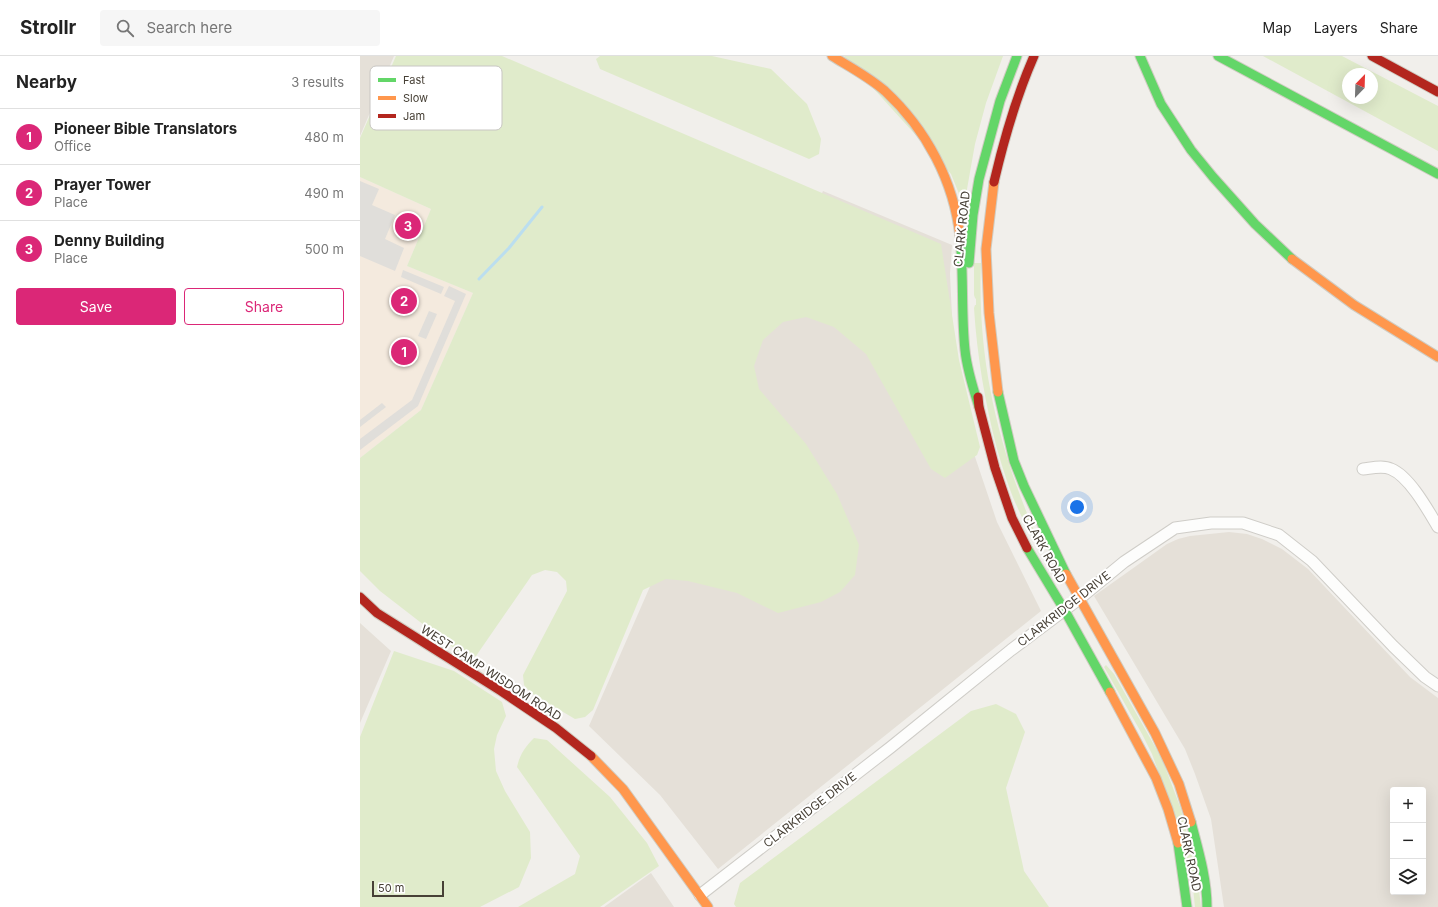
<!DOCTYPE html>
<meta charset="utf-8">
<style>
:root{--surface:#fff;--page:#f6f6f6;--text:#222;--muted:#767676;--line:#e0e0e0;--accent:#db2777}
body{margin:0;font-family:Inter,sans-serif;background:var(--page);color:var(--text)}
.controls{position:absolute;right:12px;bottom:12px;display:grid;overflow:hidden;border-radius:4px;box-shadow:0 4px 16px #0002}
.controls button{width:36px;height:36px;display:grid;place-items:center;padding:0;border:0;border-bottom:1px solid var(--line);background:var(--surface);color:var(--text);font:20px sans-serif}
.compass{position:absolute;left:982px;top:12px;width:36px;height:36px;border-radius:50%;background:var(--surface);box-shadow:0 4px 16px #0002;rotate:23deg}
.scale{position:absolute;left:12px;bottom:10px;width:72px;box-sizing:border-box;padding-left:4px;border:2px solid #474036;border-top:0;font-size:11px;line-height:14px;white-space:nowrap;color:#474036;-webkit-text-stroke:3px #fff;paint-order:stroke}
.you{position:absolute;left:717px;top:451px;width:14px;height:14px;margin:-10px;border:3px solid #fff;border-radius:50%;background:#1a73e8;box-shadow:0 0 0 6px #1a73e833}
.badge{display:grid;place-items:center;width:26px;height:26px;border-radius:50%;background:var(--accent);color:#fff;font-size:13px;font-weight:700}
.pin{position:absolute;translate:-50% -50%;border:2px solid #fff;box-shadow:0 1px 4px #0006}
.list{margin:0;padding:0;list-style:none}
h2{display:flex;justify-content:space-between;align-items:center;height:52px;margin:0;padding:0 16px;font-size:17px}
h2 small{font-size:13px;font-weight:400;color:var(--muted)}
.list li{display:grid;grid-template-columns:26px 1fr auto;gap:12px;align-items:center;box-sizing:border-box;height:56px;padding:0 16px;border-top:1px solid var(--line)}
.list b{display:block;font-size:15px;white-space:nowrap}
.list p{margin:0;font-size:13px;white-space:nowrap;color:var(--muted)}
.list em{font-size:13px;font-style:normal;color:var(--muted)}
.actions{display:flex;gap:8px;padding:12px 16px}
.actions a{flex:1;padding:9px 0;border:1px solid var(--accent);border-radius:4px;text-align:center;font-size:14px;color:var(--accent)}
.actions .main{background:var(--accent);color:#fff}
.icon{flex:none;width:22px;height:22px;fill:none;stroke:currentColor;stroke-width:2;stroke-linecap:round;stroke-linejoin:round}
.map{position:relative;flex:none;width:1078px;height:851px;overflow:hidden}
header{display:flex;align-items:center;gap:24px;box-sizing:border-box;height:56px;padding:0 20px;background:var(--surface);border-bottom:1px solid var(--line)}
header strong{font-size:19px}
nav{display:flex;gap:22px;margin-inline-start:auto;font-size:14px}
.search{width:280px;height:36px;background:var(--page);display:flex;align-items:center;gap:10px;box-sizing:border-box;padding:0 14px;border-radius:4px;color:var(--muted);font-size:15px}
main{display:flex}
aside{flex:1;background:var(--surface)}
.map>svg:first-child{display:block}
.residential{fill:#e5e0d8;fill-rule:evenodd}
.commercial{fill:#f4eade}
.green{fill:#e0ebcb;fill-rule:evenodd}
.parking{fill:#e0deda}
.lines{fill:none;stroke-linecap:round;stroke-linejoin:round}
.stream{stroke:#bbdeef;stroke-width:3}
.street-casing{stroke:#cfcdc8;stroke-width:13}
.fast-casing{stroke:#d0ccc2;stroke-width:11}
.slow-casing{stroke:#d0ccc2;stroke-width:11}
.jam-casing{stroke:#d0ccc2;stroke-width:11}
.street{stroke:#fdfdfc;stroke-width:11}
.fast{stroke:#63d668;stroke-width:9}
.slow{stroke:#ff974d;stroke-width:9}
.jam{stroke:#b3261e;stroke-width:9}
.labels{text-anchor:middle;stroke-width:4;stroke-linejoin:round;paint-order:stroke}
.street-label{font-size:12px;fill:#474036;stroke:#fff}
.key{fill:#fff;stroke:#c8c6c3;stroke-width:1}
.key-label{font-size:11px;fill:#474036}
</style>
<header>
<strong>Strollr</strong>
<div class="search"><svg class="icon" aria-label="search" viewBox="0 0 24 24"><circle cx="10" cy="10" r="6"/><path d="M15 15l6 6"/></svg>Search here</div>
<nav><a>Map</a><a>Layers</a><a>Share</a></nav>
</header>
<main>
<aside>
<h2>Nearby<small>3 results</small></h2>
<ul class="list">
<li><span class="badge">1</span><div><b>Pioneer Bible Translators</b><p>Office</p></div><em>480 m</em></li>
<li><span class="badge">2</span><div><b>Prayer Tower</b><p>Place</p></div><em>490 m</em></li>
<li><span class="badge">3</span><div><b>Denny Building</b><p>Place</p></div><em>500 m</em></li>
</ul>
<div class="actions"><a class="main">Save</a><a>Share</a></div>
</aside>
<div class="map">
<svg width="1078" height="851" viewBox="0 0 1078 851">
<rect width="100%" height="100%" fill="#f1efeb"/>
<path class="residential" d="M 0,0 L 34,0 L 0,80 Z
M 463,135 L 592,189 L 590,218 L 594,302 L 610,386 L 637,466 L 681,555 L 358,813 L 300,739 L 229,670 Z
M 869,476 L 887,478 L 902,483 L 922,493 L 948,513 L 1050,621 L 1078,642 L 1078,851 L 864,851 L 851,763 L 835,718 L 825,693 L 734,540 L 807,488 L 818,483 L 830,480 ZM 1033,734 L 1063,734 L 1063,836 L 1033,836 Z
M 0,567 L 31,595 L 0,667 Z
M 291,817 L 314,851 L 244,851 Z"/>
<path class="commercial" d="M 0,121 L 71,153 L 47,210 L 113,237 L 61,354 L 0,402 Z"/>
<path class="green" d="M 36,0 L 142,0 L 581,188 L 599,304 L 620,391 L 617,399 L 585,422 L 571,413 L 506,298 L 474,271 L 446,261 L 423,266 L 403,284 L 394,310 L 399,333 L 446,388 L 477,438 L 499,489 L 495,519 L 480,536 L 461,546 L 418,557 L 377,537 L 328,525 L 306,523 L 283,534 L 233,654 L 225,661 L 215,663 L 171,637 L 164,629 L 163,619 L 207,535 L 206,525 L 197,516 L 185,514 L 172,519 L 116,600 L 110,602 L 104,600 L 20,535 L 0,515 L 0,402 L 61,354 L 113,237 L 47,210 L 71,153 L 0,121 L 0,82 Z
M 240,0 L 352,0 L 411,13 L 447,48 L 461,83 L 459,98 L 449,103 L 240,13 L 236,3 Z
M 484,0 L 643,0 L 626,47 L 615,88 L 604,150 L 591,118 Z
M 903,0 L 982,0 L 1078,50 L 1078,95 ZM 988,18 L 1012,18 L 1012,42 L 988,42 Z
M 614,207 L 621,207 C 617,303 638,391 676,479 L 673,480 C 655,453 646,423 637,393 C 625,346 617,300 614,252 L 615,249 L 616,249 L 616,243 L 615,242 L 614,239 Z
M 34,595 L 94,615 L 142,646 L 146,660 L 137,679 L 134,693 L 136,715 L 145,735 L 170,776 L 171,802 L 159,831 L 120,851 L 0,851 L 0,681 Z
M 746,609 L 754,618 L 802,703 L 821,753 L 838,826 L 841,851 L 835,851 L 833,832 L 824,787 L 792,698 L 782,678 L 744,611 Z
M 636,648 L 656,658 L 665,676 L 646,732 L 664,815 L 689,851 L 376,851 L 374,848 L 380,827 L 611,655 Z
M 174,682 L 187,684 L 250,741 L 287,787 L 299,810 L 240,851 L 158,851 L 215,818 L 220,800 L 157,711 C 160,698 165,691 174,682 Z"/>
<path class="parking" d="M 0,125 L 19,133 L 12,149 L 35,159 L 25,183 L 44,192 L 35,215 L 0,200 Z
M 43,214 L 84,231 L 81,238 L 41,221 Z
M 89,230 L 106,238 L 58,350 L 0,394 L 0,383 L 52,344 L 95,245 L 84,240 Z
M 69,255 L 77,258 L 66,283 L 58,280 Z
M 22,347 L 26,351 L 0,371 L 0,364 Z"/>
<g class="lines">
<path class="stream" d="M 119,223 L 149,192 L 182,151"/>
<defs>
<path id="street" d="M 1003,413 C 1012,412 1023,409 1031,413 C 1049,420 1068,454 1078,471
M 340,839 L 531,691 L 651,594 L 719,543 L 764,506 L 815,472 L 851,467 L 883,467 L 919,479 L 952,505 L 1033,590 L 1065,621 L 1078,630"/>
<path id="fast" d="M 780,0 L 801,48 L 831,94 L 853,121 L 895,168 L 932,203
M 858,0 L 1078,118
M 619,123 L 640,45 L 657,0
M 600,181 C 604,219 601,257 605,294 C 607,314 613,332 619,351
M 609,207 L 613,159 L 619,123
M 638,336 L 654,405 L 664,430 L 706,518
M 667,492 L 705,555 L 750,636
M 831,766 C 838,793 847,822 847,851
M 818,787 L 827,851"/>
<path id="slow" d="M 472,0 C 490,11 509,21 525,35 C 566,73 594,125 600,181
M 634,126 L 626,193 L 629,257 L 638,336
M 932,203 L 994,249 L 1078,301
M 706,518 L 795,677 L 819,728 L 831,766
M 750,636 L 796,722 L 808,753 L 818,787
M 231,700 L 263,733 L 348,851"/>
<path id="jam" d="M 1012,0 L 1078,36
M 634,126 C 644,83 656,41 674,0
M 618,341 L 619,351 L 635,412 L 652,462 L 667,492
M 0,541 L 17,557 L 141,635 L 196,672 L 231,700"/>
</defs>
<use href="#street" class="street-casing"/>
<use href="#fast" class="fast-casing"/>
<use href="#slow" class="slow-casing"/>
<use href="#jam" class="jam-casing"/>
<use href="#street" class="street"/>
<use href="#fast" class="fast"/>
<use href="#slow" class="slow"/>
<use href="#jam" class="jam"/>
</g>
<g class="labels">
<g class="street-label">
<text transform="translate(602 173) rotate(-84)" y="4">CLARK ROAD</text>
<text transform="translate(684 493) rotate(61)" y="4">CLARK ROAD</text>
<text transform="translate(704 553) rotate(-38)" y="4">CLARKRIDGE DRIVE</text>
<text transform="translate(131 617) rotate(33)" y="4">WEST CAMP WISDOM ROAD</text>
<text transform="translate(450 754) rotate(-38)" y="4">CLARKRIDGE DRIVE</text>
<text transform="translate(829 798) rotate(78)" y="4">CLARK ROAD</text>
</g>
</g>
<rect x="10" y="10" width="132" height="64" rx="6" class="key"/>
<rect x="18" y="22" width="18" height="4" fill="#63d668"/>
<rect x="18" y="40" width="18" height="4" fill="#ff974d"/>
<rect x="18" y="58" width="18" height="4" fill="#b3261e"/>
<g class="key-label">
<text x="43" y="28">Fast</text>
<text x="43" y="46">Slow</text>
<text x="43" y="64">Jam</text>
</g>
</svg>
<div class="controls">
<button>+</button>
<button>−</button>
<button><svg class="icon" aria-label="layers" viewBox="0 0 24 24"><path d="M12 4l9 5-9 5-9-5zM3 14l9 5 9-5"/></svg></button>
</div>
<svg class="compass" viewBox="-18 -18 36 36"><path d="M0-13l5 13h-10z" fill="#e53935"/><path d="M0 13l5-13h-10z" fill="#767676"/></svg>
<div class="scale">50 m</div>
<div class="you"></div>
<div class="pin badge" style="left:44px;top:296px">1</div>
<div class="pin badge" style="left:44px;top:245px">2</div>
<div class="pin badge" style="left:48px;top:170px">3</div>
</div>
</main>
